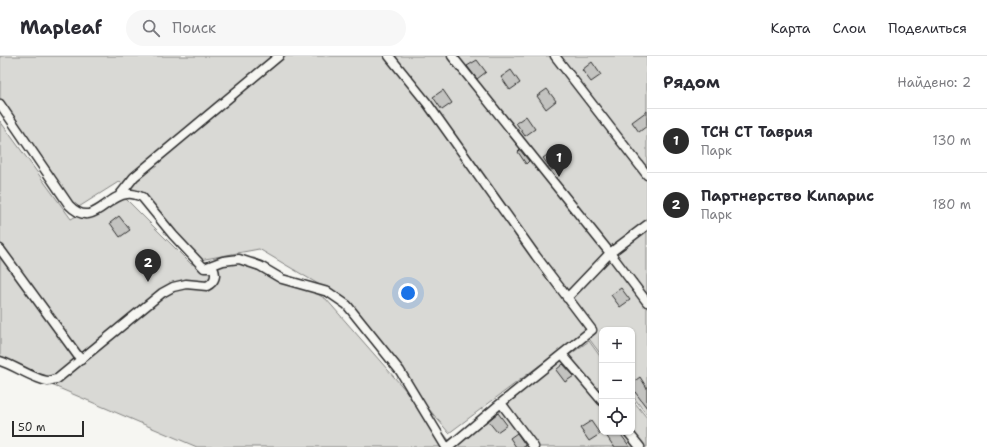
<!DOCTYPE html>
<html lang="ru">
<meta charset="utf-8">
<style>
:root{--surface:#fff;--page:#f7f7f7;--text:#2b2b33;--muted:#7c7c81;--line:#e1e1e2;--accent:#2b2b2b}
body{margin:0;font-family:"Shantell Sans",sans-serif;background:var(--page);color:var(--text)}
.controls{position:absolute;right:12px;bottom:12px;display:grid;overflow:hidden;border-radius:8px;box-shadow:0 1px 3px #0004}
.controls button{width:36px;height:36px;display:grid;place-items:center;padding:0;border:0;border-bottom:1px solid var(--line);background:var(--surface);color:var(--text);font:20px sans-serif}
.scale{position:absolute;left:12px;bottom:10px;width:72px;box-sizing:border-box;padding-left:4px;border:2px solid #2b2b2b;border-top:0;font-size:11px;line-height:14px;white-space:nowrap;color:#2b2b2b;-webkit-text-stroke:3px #f6f6f2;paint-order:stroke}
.you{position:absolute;left:408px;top:237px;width:14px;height:14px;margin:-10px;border:3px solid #fff;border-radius:50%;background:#1a73e8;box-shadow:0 0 0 6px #1a73e833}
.badge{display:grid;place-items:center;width:26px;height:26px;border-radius:50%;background:var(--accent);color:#fff;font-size:13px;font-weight:700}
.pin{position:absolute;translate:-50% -33px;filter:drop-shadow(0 1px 2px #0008)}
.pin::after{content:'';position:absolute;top:21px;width:14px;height:12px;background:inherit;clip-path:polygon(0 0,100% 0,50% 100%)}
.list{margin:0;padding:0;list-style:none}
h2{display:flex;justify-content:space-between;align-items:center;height:52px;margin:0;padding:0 16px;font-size:17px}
h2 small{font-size:13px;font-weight:400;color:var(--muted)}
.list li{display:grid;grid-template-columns:26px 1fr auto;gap:12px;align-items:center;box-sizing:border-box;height:64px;padding:0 16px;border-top:1px solid var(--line)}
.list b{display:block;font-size:15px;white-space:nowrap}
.list p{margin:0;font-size:13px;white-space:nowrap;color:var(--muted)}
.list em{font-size:13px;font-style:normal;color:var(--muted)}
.icon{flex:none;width:22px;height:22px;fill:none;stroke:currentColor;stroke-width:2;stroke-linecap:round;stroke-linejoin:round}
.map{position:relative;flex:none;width:647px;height:391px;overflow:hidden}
header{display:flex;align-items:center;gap:24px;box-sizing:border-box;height:56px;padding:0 20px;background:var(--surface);border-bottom:1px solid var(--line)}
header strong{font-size:19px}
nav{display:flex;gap:22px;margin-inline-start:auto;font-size:14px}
.search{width:280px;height:36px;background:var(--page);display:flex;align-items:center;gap:10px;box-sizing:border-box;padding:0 14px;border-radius:22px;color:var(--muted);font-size:15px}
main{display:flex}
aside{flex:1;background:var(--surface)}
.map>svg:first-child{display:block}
.green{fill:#d9d9d5;stroke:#828280}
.building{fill:#c3c3c0;stroke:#2b2b2b}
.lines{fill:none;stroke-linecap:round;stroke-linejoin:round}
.street-casing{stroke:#2b2b2b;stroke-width:11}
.street{stroke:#f6f6f2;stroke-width:8}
</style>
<header>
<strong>Mapleaf</strong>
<div class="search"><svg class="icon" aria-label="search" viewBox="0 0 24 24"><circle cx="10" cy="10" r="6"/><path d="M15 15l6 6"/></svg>Поиск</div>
<nav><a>Карта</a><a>Слои</a><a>Поделиться</a></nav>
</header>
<main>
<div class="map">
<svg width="647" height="391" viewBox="0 0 647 391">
<rect width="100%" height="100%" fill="#f6f6f2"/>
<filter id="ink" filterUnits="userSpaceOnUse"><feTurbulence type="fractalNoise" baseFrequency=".025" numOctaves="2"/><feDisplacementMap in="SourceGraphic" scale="8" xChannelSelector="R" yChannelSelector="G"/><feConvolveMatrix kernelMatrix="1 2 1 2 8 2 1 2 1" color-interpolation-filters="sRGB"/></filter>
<g filter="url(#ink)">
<path class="green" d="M 0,0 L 647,0 L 647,359 L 632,339 L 632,274 L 602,274 L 602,300 L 584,276 L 449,377 L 330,235 L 259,193 L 200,204 L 120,125 L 74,154 L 0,47 Z
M 0,65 L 71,163 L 119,136 L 191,208 L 254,202 L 326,243 L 449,384 L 589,285 L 602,303 L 602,376 L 632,376 L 632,343 L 647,362 L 647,391 L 197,391 L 0,307 Z"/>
<path class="building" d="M 477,4 L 486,16 L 477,23 L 467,10 Z
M 592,6 L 601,19 L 591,26 L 582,14 Z
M 511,14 L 520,27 L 510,34 L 501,21 Z
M 547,33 L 556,45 L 546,53 L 537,40 Z
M 443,34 L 452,47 L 442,54 L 433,41 Z
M 647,55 L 647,70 L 639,76 L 632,66 Z
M 526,60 L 535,73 L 525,80 L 516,67 Z
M 520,94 L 529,105 L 526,108 L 518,96 Z
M 553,95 L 562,107 L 552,114 L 543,102 Z
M 119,160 L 130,174 L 120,181 L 110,167 Z
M 621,232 L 630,244 L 620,251 L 611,239 Z
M 563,308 L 574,320 L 565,326 L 556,314 Z
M 640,321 L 647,332 L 647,352 L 632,332 L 632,327 Z
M 498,357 L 507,369 L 497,376 L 488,365 Z
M 591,365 L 600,378 L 589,385 L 580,372 Z
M 611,376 L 619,376 L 630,391 L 614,391 L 606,379 Z
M 517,377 L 526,390 L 524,391 L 516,391 L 510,382 Z"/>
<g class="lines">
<defs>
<path id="street" d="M 389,0 L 427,47 L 536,200 L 592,274 L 501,347 L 449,391
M 452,0 L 610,197 L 647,246
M 555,0 L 647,119
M 0,48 L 69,149 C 93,174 105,140 127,138 C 132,137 137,139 142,141 L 173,179 L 204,212 L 213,212 C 217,219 215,226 207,230 L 186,228 L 173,231 L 162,237 L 57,323 C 54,323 50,325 48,325 C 35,324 14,309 0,305
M 119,140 L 134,121 L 279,0
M 0,193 L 81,304
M 207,211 L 223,205 L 239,203 L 260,210 L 282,223 L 328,236 L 347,249 L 400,315 L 446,391
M 567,242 L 610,197 L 647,169
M 562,298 L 602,345
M 501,347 L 534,391
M 628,376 L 640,391"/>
</defs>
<use href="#street" class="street-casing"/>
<use href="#street" class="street"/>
</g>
</g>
</svg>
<div class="controls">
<button>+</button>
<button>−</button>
<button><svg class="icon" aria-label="locate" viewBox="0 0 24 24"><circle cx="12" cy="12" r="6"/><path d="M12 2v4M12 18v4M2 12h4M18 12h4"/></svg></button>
</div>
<div class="scale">50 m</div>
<div class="you"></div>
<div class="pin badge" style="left:559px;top:121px">1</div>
<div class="pin badge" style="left:148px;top:226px">2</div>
</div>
<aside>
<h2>Рядом<small>Найдено: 2</small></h2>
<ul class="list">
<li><span class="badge">1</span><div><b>ТСН СТ Таврия</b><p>Парк</p></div><em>130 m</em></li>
<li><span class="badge">2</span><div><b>Партнерство Кипарис</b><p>Парк</p></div><em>180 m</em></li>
</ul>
</aside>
</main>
